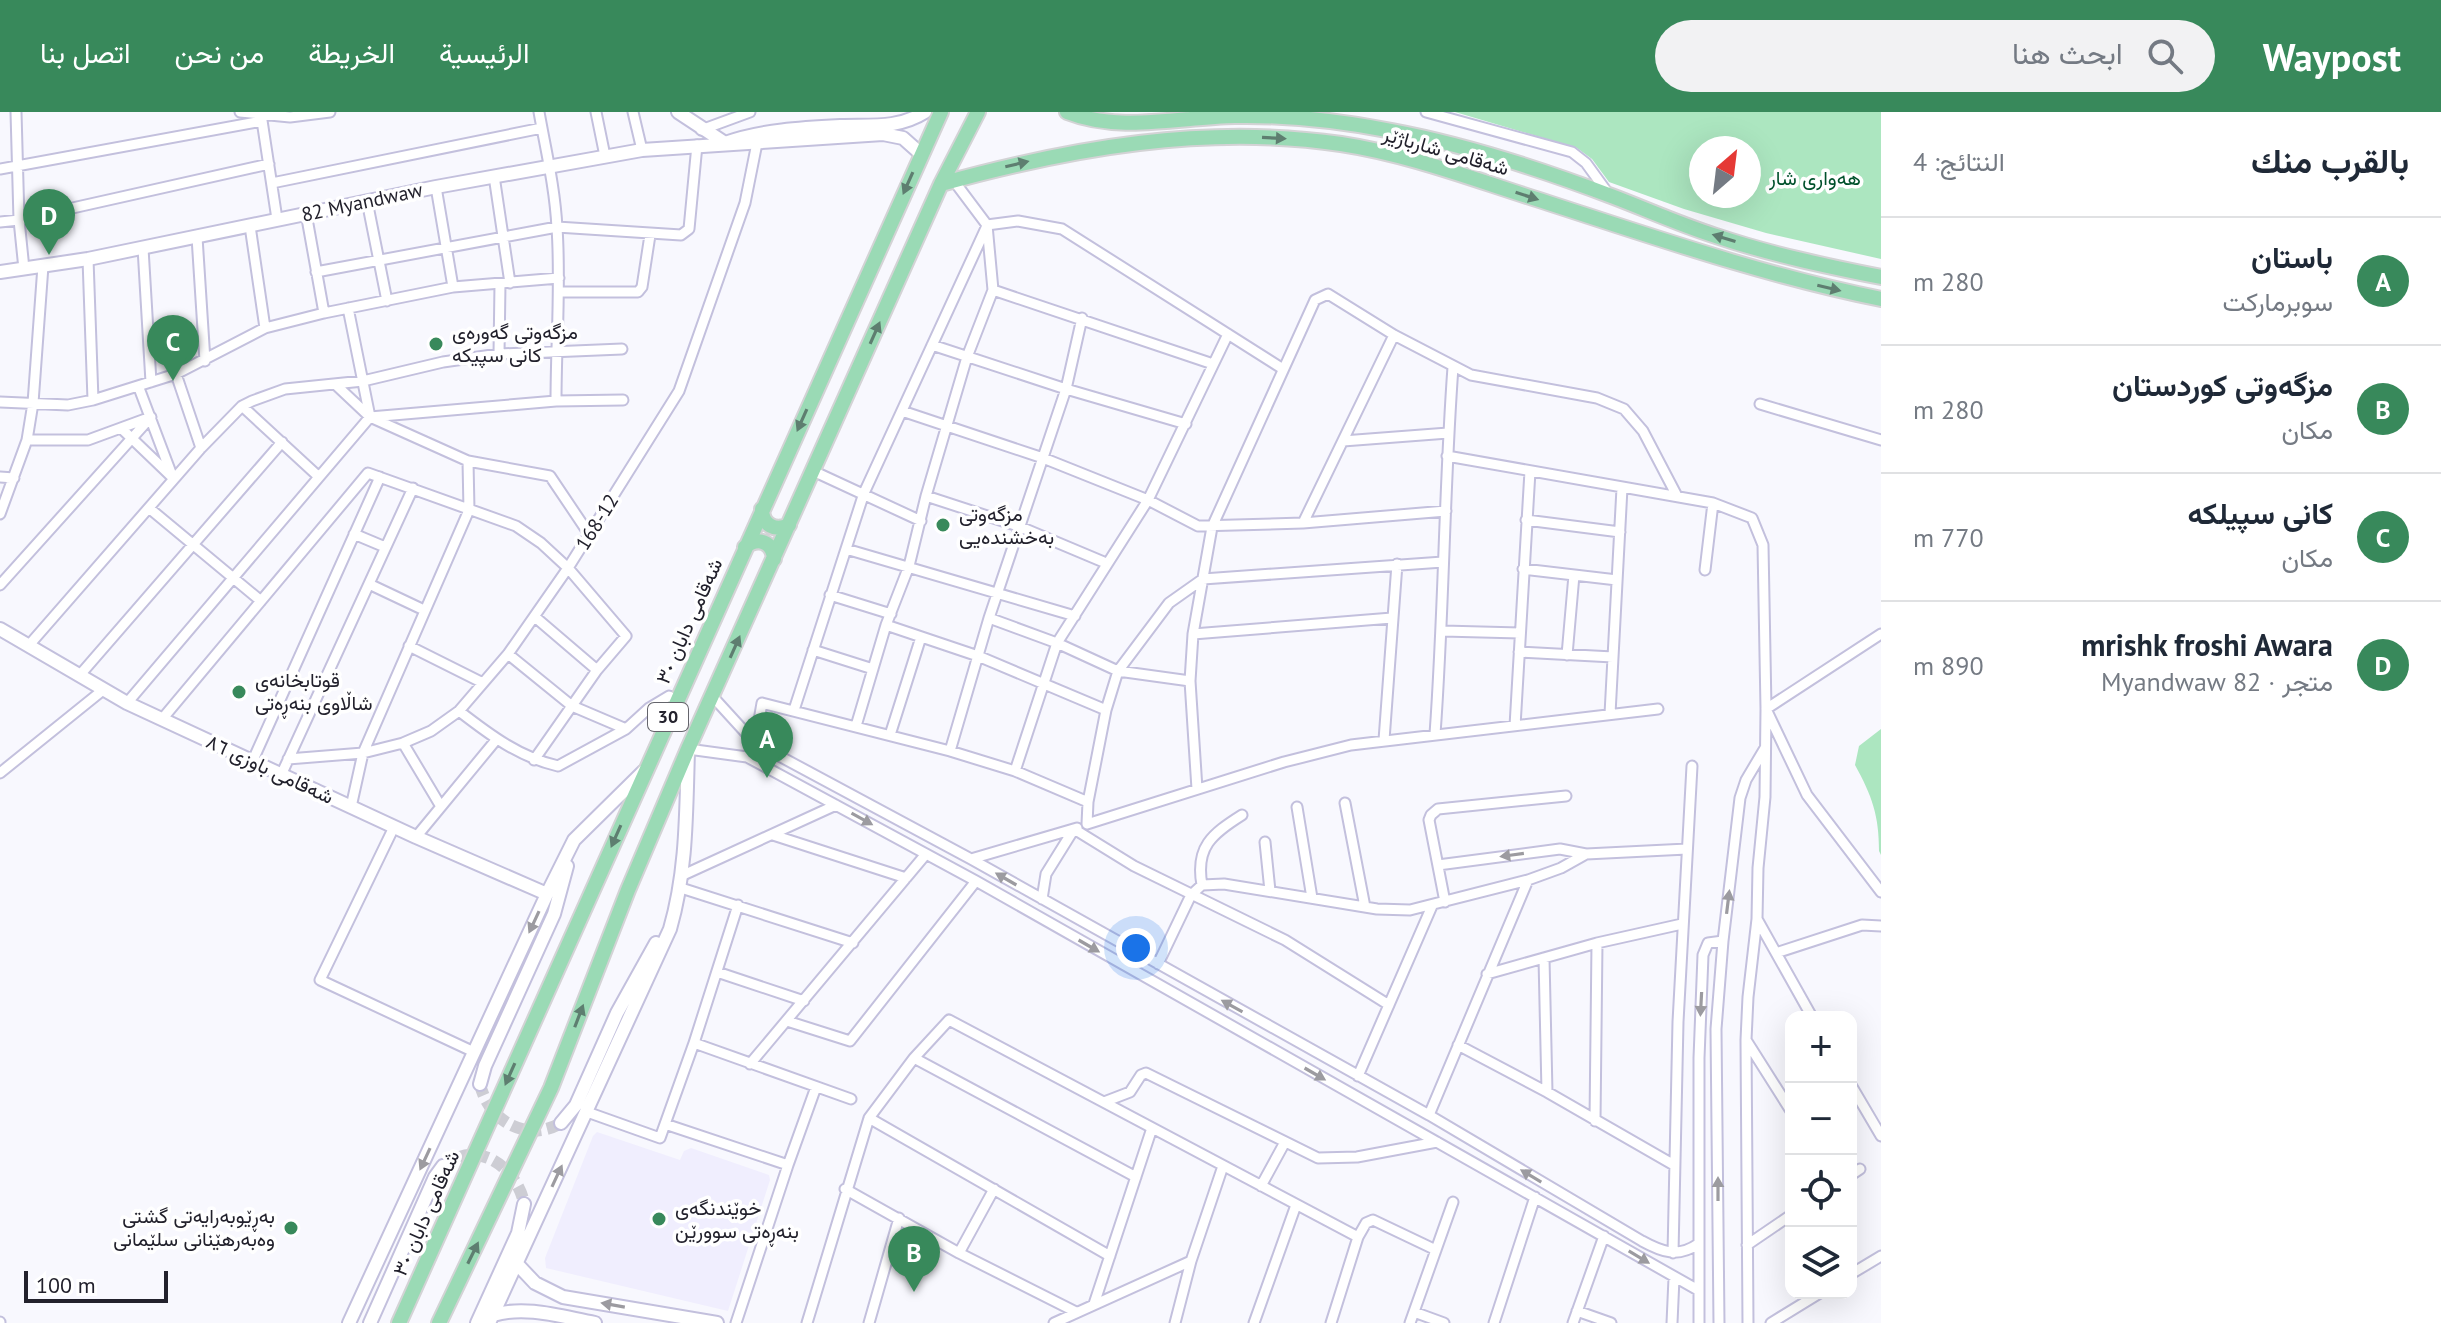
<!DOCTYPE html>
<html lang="ar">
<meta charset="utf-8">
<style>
:root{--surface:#fff;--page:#f2f2f3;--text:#1f2937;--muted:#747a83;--line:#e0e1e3;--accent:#38895b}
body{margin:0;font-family:"PT Sans",Vazirmatn,sans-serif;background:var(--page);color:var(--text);direction:rtl}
.controls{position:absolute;right:24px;bottom:24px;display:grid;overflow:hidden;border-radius:16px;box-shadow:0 8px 32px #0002}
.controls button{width:72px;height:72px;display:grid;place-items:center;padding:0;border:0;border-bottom:2px solid var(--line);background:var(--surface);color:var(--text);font:40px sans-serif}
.compass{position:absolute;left:1689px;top:24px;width:72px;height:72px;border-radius:50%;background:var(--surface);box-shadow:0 8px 32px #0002;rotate:28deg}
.scale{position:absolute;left:24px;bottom:20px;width:144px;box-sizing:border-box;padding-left:8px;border:4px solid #22212c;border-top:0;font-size:22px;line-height:28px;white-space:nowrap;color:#22212c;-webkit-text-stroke:6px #fff;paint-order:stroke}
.you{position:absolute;left:1136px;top:836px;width:28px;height:28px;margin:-20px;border:6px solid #fff;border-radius:50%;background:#1a73e8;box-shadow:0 0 0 12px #1a73e833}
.badge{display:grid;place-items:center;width:52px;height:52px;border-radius:50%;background:var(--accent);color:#fff;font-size:26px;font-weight:700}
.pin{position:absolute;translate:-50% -66px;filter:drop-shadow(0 2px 4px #0008)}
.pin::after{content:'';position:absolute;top:42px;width:28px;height:24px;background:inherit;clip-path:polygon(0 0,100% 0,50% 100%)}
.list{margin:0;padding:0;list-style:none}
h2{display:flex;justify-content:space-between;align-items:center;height:104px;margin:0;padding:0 32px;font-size:34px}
h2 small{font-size:26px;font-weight:400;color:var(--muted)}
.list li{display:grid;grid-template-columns:52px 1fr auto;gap:24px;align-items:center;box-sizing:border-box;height:128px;padding:0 32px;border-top:2px solid var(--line)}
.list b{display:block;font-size:30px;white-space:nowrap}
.list p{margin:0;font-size:26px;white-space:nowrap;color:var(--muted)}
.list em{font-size:26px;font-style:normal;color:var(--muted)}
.icon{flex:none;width:44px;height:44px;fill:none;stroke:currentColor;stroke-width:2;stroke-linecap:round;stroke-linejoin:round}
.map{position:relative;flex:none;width:1881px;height:1211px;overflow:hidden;direction:ltr}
header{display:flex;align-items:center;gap:48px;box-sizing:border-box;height:112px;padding:0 40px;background:var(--accent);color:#fff}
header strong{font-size:38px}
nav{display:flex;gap:44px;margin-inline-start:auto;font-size:28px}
.search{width:560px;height:72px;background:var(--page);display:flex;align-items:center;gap:20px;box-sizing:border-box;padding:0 28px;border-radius:44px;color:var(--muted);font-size:30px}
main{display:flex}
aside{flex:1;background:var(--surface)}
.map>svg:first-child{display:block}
.built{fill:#f0eefe}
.green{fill:#ace6c0;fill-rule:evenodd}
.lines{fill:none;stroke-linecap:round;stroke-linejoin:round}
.secondary-tunnel{stroke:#cdcdd4;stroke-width:12;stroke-dasharray:12 6;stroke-linecap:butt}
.street-casing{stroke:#c3c0dd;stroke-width:13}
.secondary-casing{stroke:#c3c0dd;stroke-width:16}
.primary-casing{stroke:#d3d3d5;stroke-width:18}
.street{stroke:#fff;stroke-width:9}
.secondary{stroke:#fff;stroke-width:12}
.primary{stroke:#9adab5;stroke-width:14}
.oneway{fill:#5e7e70}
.oneway2{fill:#9c9ba0}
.poi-dot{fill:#38895b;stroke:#fff;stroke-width:3}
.labels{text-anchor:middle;stroke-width:7;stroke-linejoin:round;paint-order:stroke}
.shield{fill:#fff;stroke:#64646b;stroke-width:2}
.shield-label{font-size:18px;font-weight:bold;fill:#22212c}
.street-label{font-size:20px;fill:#22212c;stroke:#fff}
.park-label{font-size:20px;fill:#00512c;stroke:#fff}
.poi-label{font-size:20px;fill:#22212c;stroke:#fff;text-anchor:start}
</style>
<header>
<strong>Waypost</strong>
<div class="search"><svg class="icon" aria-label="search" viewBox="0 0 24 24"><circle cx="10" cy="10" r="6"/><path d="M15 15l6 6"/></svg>ابحث هنا</div>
<nav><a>الرئيسية</a><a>الخريطة</a><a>من نحن</a><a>اتصل بنا</a></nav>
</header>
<main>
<aside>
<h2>بالقرب منك<small>النتائج: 4</small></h2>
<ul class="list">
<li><span class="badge">A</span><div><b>باستان</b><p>سوبرماركت</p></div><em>280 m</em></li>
<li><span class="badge">B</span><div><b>مزگەوتی کوردستان</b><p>مكان</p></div><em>280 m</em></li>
<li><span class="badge">C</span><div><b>کانی سپیلکە</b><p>مكان</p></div><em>770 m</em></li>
<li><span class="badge">D</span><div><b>mrishk froshi Awara</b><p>متجر · 82 Myandwaw</p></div><em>890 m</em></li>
</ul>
</aside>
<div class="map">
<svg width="1881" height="1211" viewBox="0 0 1881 1211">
<rect width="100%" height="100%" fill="#f8f8fe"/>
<path class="built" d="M 597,1020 L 680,1048 L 684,1039 L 691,1036 L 769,1063 L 770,1068 L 728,1199 L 546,1156 L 545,1146 L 593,1024 Z"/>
<path class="green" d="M 1455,0 L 1881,0 L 1881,147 L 1766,121 L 1684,97 L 1609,70 L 1592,47 L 1577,36 ZM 1701,36 L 1749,36 L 1749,84 L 1701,84 Z
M 1881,617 L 1881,743 L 1879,739 C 1879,703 1872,684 1855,653 L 1859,634 Z"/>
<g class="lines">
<path class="secondary-tunnel" d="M 480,972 C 488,1009 527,1031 561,1011
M 443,1054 C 449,1051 455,1047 460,1045 C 490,1034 520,1065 524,1092"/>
<defs>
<path id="street" d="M 16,0 L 19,108 L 24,157
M 240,0 L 290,5 L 330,0
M 539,0 C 546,39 555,76 557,116 C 561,173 556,231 556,289
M 596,0 L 605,44
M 633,0 L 642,38
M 1426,0 L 1572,40 L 1586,51 L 1607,80
M 261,2 L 277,107
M 701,18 L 750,0
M 0,57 L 262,9
M 494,64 L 510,171
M 954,69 L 987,113 L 1018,109 L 1062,117 L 1283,257
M 272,71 L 542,16
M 436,75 L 453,175
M 367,89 L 387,189
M 306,101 L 324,201
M 0,110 L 19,108 L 269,52
M 250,114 L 265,216
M 197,125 L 205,249
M 143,136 L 151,270
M 88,147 L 93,288
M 316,160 L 557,115 L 681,123 L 689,117 L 697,33
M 993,178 L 1213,252
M 559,180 L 638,180 L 642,175 L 650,123
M 348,196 L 370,305
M 932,233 L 1066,277 L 1186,312
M 499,242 L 500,172
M 176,262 L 201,336
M 335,272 L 370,305 L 468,349 L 550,364 L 589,422
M 139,276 L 173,366
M 0,290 L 68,293 L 93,288 L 176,262 L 265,216 L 324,201 L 453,175 L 559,166
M 1760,292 L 1881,328
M 242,294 L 319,365
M 902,299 L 1043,346 L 1148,388 L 1198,414 L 1303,411 L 1446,399
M 122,317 L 171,364
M 27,328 L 88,328 L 148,306
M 1343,329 L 1448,321
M 1447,344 L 1713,391 L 1752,406 L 1763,433 L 1766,597 L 1765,685 L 1758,756 L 1757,807 L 1748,885 L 1746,928 L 1748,1211
M 813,359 L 921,409
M 0,365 L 14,366
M 926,384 L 1018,414 L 1106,451
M 149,396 L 261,489
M 0,402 L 27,328 L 33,291 L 43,154
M 1526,408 L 1620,420
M 1303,411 L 1394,223
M 354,422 L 385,435
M 846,437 L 1075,504
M 1523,457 L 1617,468
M 1705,458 L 1713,391
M 369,472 L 424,498
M 0,473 L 151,305
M 830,483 L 891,502
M 535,505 L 597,558
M 989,506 L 1057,531 L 1118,559 L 1190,569
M 886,513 L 978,544 L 1106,598
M 1443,519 L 1520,521
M 1193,522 L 1392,506
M 1881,522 L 1766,597 L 1807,683 L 1881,780
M 30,532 L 201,336 L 242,294 L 252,289 L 285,277 L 363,269 L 443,250 L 499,242 L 622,237
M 409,534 L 483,571
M 813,538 L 873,557
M 1519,540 L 1613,545
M 508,542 L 572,594 L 626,617 L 649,596 L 669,584 L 676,588
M 1567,543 L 1574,463
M 79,564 L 282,330
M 713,585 L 755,631 L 971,747 L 1429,1003 L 1642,1129 C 1662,1140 1678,1146 1698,1132
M 127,591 L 370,305 L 556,289 L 623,288
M 794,598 L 864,381 L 986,116
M 459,599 C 490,623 519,645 558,654 L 626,617
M 1610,602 L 1622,376
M 163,606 L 368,361 L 516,414 L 541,431 L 568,456 L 626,524 L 597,558 L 534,648
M 856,614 L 886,513 L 909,454 L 926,384 L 967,245 L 993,178 L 987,113
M 1515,614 L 1530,359
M 1435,622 C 1444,500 1444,377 1453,255
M 890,623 L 921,525
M 1384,628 L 1397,452
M 403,631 L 440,693
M 688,637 L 747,645 L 976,769 L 1698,1178
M 950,639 L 989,506 L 1066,277 L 1082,206
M 747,645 L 755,631 L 762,591 L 950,639 L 1015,659 L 1088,690 L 1087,712 L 1284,650 L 1351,633 L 1658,597
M 288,647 L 363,641 L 403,631 L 431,619 L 459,599 L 508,542 L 568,456 L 679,279 L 745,91 L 757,31
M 253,648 L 380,365
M 1015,659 L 1057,531 L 1148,388 L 1228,222
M 0,661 L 103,578
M 282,661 L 413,376
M 1197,677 L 1190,569 L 1193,522 L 1212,415 L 1315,188 L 1328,182 L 1394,223 L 1471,263 L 1597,286 L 1624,297 L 1643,319 L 1677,384
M 1088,690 L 1106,598 L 1118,559 L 1169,491 L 1203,467 L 1443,450
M 1345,691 L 1365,795
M 351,695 L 363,641 L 469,398 L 468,349
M 1297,695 L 1312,786
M 394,715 L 320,868 L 474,940
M 1074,717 L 1134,754 L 1285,828 L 1389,893
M 773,723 L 906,766
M 416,725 L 496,628
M 1265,730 L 1270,779
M 971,747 L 1077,716
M 1438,753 L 1560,737 L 1586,742 L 1687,737
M 681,764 L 836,693
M 1202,773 C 1195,735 1212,722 1242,703
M 681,776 L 853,831
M 1042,787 L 1046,762 L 1074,717
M 1445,790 L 1429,708 L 1431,703 L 1438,697 L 1566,684
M 1757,807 L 1812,905
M 1776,841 L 1862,813 L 1881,814
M 1544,846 L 1547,980
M 1158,852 L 1191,783 L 1202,773 L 1224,772 L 1377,797 L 1410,798 L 1528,768 L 1561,756 L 1586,742
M 717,860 L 804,889
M 1487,862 L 1597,831 L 1682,812
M 787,909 L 850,929 L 976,769
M 1746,928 L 1791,999
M 694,931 L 851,987
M 1458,933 L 1547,980 L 1674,1053
M 914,946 L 1136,1065
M 750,952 L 926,742
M 1358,964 L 1432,794
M 1851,973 L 1881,1024
M 1104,990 L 1130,980 L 1141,963 L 1146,961 L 1318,1046 L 1357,1045 L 1437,1030
M 587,1000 L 660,1026 L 694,931 L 738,793
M 1429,1003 L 1528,768
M 869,1006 L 1110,1144
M 1595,1009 L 1597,831
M 665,1012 L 788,1053
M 1851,1063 L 1860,1057
M 1261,1074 L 1285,1030
M 845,1077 L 959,1141 L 1076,1200
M 1747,1133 L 1791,1103
M 959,1141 L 994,1077
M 1673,1141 L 1678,910 L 1692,654
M 1851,1162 L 1881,1144
M 1094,1192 L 1152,1016
M 1577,1199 L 1611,1211
M 1414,1200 L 1444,1211
M 0,1210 L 0,1211
M 736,1211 L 788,1053 L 816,975
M 807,1211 L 869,1006 L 914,946 L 949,908 L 1358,1125
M 869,1211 L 899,1106
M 1054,1211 L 1191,1149
M 1175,1211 L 1191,1149 L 1223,1054
M 1254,1211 L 1296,1093
M 1331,1211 L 1358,1125 L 1366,1111 L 1373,1108 L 1436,1138
M 1410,1211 L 1453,1090
M 1494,1211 L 1535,1085
M 1573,1211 L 1604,1124
M 1672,1211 L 1674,1166
M 1699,1211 L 1699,946 L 1703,843 L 1708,831 L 1723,829
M 1719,1211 L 1716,917 L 1723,829 L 1740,686 L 1746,668 L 1765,636
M 1771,1211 L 1820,1181"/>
<path id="secondary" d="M 678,0 L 725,31 C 762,18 802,16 841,14 C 871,13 898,17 925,0
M 0,160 L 88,147 L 436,75 L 642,38 L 883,22 L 903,26 L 921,42
M 0,517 L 127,591 L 416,725 L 547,782
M 480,972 L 485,954 L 554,802 L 567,754
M 561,1011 L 576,993 L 617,901 L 656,831
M 517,1152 L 535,1171 L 563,1185 L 717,1211
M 493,1203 C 526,1193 562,1205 595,1211
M 349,1211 L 547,782 L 574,728 L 644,659
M 370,1211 L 435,1065 L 443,1054
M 477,1211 L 518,1121 L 524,1092
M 489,1211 L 670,817 C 687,758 686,701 688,639"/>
<path id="primary" d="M 1067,0 C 1120,21 1180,5 1235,4 C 1288,3 1341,9 1392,19 C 1467,33 1543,58 1614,85 C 1648,98 1681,113 1716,124 C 1769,142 1826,154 1881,165
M 941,72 C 1071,36 1206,12 1341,32 C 1407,42 1470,66 1533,86 C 1648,123 1762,163 1881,187
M 762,397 C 762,413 775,420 789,413
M 745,435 C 758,424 773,430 774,447
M 399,1211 L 941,0
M 439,1211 L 551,976 L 628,778 L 688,637 L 941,72 L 978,0"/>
</defs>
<use href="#street" class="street-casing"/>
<use href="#secondary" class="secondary-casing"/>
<use href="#primary" class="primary-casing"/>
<use href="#street" class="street"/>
<use href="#secondary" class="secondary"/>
<use href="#primary" class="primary"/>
</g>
<defs><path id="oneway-solid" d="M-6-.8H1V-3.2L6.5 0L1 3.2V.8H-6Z" transform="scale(2)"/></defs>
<g class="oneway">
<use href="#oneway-solid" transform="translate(1274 26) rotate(3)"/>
<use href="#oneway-solid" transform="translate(1017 52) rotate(-13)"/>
<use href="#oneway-solid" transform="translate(908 71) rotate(114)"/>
<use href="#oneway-solid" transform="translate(1527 84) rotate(18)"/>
<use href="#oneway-solid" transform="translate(1724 126) rotate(-163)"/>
<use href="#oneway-solid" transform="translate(1829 176) rotate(13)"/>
<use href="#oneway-solid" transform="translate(875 221) rotate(-66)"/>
<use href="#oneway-solid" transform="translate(802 308) rotate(114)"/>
<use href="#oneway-solid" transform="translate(735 535) rotate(-66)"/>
<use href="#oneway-solid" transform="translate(616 724) rotate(114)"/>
<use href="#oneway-solid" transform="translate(579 904) rotate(-69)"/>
<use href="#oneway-solid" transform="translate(510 962) rotate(114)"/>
<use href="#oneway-solid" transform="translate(473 1141) rotate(-64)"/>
</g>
<g class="oneway2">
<use href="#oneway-solid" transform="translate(862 707) rotate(29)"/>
<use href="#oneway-solid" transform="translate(1512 743) rotate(172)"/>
<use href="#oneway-solid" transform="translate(1006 767) rotate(-150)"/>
<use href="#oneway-solid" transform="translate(1728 790) rotate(-83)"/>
<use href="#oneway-solid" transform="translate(534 810) rotate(115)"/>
<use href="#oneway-solid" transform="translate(1089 834) rotate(30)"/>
<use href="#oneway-solid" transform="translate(1701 892) rotate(93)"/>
<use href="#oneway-solid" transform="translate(1232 894) rotate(-151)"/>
<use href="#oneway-solid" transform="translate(1315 962) rotate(30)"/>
<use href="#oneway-solid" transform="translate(425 1047) rotate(115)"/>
<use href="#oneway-solid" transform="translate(557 1064) rotate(-65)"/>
<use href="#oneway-solid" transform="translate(1531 1064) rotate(-149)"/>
<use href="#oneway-solid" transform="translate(1718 1077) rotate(-90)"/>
<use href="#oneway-solid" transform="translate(1639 1145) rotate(31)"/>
<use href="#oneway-solid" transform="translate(613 1193) rotate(-170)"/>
</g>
<g class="poi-dot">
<circle cx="436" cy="232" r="8"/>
<circle cx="943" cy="413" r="8"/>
<circle cx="239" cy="580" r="8"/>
<circle cx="659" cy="1107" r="8"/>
<circle cx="291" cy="1116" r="8"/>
</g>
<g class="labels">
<rect class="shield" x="648" y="591" width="40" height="28" rx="6"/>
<g class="shield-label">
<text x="668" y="611">30</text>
</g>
<g class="street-label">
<text transform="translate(1446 39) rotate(16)" y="7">شەقامی شارباژێر</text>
<text transform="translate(362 90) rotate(-12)" y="7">82 Myandwaw</text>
<text transform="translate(597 410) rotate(-58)" y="7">168-12</text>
<text transform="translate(689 509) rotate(-66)" y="7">شەقامی دابان ٣٠</text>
<text transform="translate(270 657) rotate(25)" y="7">شەقامی باوزی ٨٦</text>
<text transform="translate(426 1101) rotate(-66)" y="7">شەقامی دابان ٣٠</text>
</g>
<g class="park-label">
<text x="1815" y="73">هەواری شار</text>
</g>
<g class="poi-label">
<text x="452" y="227">مزگەوتی گەورەی<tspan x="452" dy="23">کانی سپیکە</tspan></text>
<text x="959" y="409">مزگەوتی<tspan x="959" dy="23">بەخشندەیی</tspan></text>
<text x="255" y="575">قوتابخانەی<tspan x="255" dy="23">شاڵاوی بنەڕەتی</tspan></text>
<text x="675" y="1103">خوێندنگەی<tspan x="675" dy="23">بنەڕەتی سوورێن</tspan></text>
<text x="275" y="1111" text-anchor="end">بەڕێوبەرایەتی گشتی<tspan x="275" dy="23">وەبەرهێنانی سلێمانی</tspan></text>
</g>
</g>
</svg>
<div class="controls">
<button>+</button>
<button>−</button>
<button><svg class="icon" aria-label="locate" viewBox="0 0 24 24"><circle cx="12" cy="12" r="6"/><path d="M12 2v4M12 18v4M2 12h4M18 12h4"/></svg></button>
<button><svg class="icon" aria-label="layers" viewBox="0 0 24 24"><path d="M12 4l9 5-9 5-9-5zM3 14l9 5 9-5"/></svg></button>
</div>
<svg class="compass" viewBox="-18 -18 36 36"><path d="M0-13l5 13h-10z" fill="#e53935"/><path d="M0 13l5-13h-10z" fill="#747a83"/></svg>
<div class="scale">100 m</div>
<div class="you"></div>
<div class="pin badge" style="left:767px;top:666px">A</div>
<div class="pin badge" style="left:914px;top:1180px">B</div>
<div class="pin badge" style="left:173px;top:269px">C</div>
<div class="pin badge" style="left:49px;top:143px">D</div>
</div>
</main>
